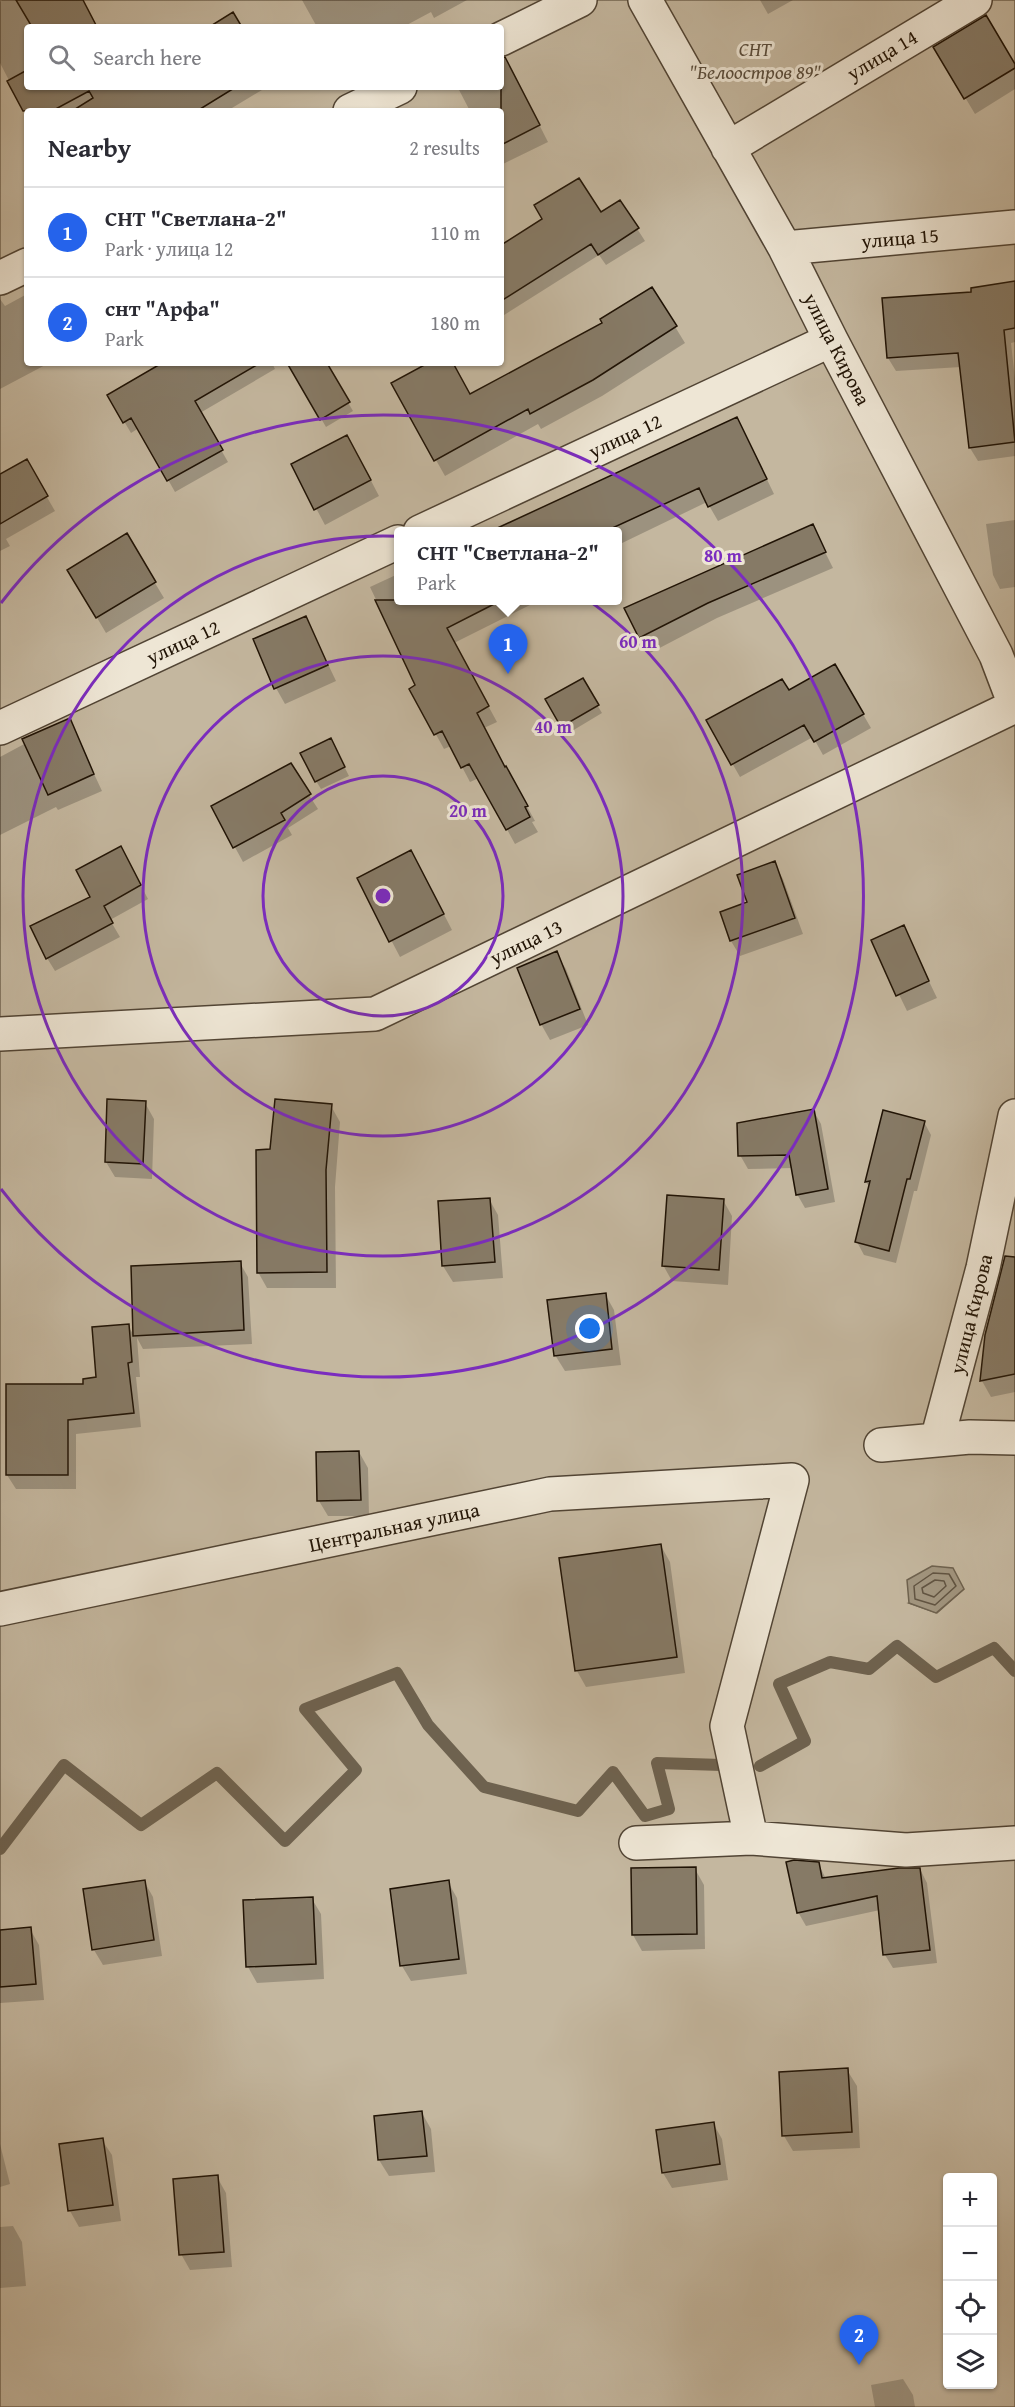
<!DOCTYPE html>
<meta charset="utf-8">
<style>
:root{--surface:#fff;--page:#f2f2f3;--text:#2b2b33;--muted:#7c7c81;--line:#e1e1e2;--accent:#2563eb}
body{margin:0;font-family:"Gentium Book Plus",serif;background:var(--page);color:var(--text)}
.controls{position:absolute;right:18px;bottom:18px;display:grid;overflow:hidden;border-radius:6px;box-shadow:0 2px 4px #0004}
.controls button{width:54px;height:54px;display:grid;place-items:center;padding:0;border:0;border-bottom:2px solid var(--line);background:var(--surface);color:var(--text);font:30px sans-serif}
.you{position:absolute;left:590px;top:1329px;width:21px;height:21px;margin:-15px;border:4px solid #fff;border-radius:50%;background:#1a73e8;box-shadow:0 0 0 9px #1a73e833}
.badge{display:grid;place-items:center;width:39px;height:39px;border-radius:50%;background:var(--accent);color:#fff;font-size:20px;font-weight:700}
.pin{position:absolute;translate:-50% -50px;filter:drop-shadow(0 2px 3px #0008)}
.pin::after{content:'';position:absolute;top:32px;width:21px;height:18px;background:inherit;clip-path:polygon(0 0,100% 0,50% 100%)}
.popup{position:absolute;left:394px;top:527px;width:228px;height:78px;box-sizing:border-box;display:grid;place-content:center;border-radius:6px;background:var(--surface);filter:drop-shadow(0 2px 4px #0005);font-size:20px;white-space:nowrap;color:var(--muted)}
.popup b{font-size:22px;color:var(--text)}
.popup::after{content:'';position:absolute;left:50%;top:100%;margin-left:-12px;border:12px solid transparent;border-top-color:var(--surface)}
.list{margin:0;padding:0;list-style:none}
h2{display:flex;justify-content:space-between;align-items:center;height:78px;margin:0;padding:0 24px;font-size:26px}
h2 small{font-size:20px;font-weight:400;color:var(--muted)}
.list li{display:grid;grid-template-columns:39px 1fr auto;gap:18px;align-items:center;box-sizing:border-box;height:90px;padding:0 24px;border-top:2px solid var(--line)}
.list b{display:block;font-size:22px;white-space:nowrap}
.list p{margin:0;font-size:20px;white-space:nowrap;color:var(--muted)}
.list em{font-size:20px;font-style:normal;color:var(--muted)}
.icon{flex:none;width:33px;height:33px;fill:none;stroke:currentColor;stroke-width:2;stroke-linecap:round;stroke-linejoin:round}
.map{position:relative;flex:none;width:1015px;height:2407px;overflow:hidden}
.search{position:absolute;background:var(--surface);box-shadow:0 2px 4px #0004;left:24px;top:24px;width:480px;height:66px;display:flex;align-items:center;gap:15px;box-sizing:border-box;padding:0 21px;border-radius:6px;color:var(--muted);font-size:22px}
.panel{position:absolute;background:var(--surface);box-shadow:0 2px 4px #0004;left:24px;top:108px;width:480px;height:258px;border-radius:6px}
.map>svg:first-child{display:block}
.green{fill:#c4b79f;stroke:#726552;stroke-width:1.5;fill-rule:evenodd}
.water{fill:#a29680;stroke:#6e624f;stroke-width:1.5}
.shadow{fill:#0003}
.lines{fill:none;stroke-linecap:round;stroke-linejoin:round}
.shore{stroke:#615442;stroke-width:1.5}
.stream{stroke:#6e624f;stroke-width:12}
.building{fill:#867a66;stroke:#201305;stroke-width:1.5}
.minor-casing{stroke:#514434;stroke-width:36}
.minor{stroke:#eee6d5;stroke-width:33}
.ring{fill:none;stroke:#7b2cbf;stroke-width:3}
.labels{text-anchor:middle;stroke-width:6;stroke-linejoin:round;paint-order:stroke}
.park-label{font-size:20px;font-style:italic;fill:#594c3b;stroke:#eee6d5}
.street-label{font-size:20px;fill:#201305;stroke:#eee6d5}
.centre{fill:#7b2cbf;stroke:#eee6d5;stroke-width:3}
.ring-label{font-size:18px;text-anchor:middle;font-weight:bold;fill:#7b2cbf;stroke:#eee6d5;stroke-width:6;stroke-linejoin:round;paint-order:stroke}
</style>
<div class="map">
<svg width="1015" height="2407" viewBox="0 0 1015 2407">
<rect width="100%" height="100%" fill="#e5d9bf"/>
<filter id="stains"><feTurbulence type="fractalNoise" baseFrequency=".00333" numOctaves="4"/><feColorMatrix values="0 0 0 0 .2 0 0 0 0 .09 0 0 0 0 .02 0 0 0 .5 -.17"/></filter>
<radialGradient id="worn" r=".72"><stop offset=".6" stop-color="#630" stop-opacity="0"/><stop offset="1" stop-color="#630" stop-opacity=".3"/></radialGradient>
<path class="green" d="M 0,0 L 1015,0 L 1015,2407 L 0,2407 ZM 27,27 L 501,27 L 501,87 L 27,87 ZM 27,111 L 501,111 L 501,363 L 27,363 ZM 398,532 L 618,532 L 618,600 L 398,600 ZM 964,1589 L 937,1613 L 909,1603 ZM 948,2178 L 992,2178 L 992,2384 L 948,2384 Z"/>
<path class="water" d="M 932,1566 L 953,1568 L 964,1589 L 936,1613 L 909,1603 L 907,1580 Z"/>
<path class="shadow" d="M 2,0 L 82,0 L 96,27 L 27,27 L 27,87 L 267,87 L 227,111 L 27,111 L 27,115 L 0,63 L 0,2 Z
M 302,0 L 467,0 L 434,18 L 431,12 L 403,27 L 317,27 Z
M 760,0 L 793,0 L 768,14 Z
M 935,47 L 1015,67 L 1015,89 L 975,114 Z
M 501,66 L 516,79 L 548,142 L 501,165 L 501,111 L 470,111 L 458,88 L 501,87 Z
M 620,202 L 645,241 L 606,265 L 599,255 L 501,317 L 501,247 L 600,214 Z
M 1015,283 L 1015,342 L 1011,343 L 1015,379 L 1015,456 L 978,461 L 970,448 L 961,367 L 896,371 L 888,358 L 884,300 L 973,293 Z
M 652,289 L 685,343 L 602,396 L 541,429 L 538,424 L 445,476 L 393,384 L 431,363 L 452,363 L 470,395 L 604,324 Z
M 27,294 L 27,363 L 49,363 L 0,389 L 0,299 L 5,306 Z
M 166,363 L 272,363 L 275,369 L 200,413 L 228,462 L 175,492 L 139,428 L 131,433 L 109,396 Z
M 325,363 L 353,411 L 326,427 L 298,379 Z
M 745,434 L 774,494 L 718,521 L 707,502 L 618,545 L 618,532 L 496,532 L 511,524 Z
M 356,452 L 379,496 L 325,525 L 293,465 Z
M 26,461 L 55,511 L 6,539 L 10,546 L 0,551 L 0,476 Z
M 1015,520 L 1015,587 L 1000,589 L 993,575 L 986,524 Z
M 812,526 L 833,568 L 717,618 L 650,653 L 626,609 Z
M 126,535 L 164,598 L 106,633 L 69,570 Z
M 398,574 L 398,600 L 540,600 L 454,643 L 497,722 L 484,728 L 535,821 L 532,822 L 538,832 L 515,844 L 479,778 L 470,782 L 451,746 L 444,749 L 411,689 L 417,686 L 370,587 Z
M 306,618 L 336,681 L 285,704 L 276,688 Z
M 835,666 L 871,728 L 823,755 L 813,737 L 740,777 L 708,721 L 788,692 Z
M 582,680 L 602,713 L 567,734 L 547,700 Z
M 69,720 L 102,791 L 58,810 L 56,807 L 0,835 L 0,757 Z
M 335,748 L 349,776 L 321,789 L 316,781 Z
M 309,795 L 318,809 L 288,828 L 292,835 L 243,862 L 213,807 Z
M 128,861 L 148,899 L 110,920 L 120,937 L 55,971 L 47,958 L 92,898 Z
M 774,863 L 783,879 L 803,934 L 740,956 L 731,941 L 722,913 L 749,903 Z
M 420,868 L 452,930 L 400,957 L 359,879 Z
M 903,927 L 937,998 L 907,1011 L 873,941 Z
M 556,953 L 566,969 L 588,1025 L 550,1040 L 541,1024 Z
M 145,1103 L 154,1119 L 152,1179 L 115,1177 L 106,1162 Z
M 331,1106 L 340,1122 L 335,1187 L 336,1288 L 267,1288 L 258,1272 L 271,1151 Z
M 813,1110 L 821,1124 L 835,1202 L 805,1208 L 797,1194 L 793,1168 L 748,1169 L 740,1155 Z
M 884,1112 L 924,1122 L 931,1135 L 917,1191 L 914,1191 L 896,1263 L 864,1255 L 857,1242 L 870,1188 L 866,1182 Z
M 489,1199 L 498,1215 L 503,1278 L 453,1282 L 443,1266 L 439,1203 Z
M 723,1200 L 732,1216 L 728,1285 L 672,1281 L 663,1265 Z
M 240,1263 L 248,1277 L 252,1344 L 143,1349 L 137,1338 L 140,1377 L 136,1377 L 141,1427 L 76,1434 L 76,1489 L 16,1489 L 7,1475 L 85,1385 L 97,1379 L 128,1326 L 135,1337 L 133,1268 Z
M 1015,1279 L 1015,1392 L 991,1397 L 982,1381 L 986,1335 Z
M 605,1294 L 614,1310 L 621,1365 L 565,1371 L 555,1355 Z
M 359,1452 L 368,1468 L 369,1516 L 328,1516 L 319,1501 Z
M 661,1546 L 670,1562 L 685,1673 L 586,1687 L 577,1671 L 561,1560 Z
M 818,1863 L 826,1879 L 920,1869 L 927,1883 L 937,1963 L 893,1968 L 885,1955 L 880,1910 L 806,1926 L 798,1912 Z
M 695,1869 L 704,1885 L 705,1949 L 642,1951 L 633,1935 Z
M 144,1881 L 153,1897 L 162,1956 L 103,1965 L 94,1950 Z
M 448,1882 L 457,1898 L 467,1974 L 411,1981 L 402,1966 Z
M 312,1899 L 321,1914 L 324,1979 L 257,1983 L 248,1967 Z
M 30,1929 L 39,1945 L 44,2000 L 0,2003 L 0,1931 Z
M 847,2070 L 857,2086 L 860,2148 L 793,2151 L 784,2136 Z
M 422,2113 L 431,2129 L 435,2172 L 389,2176 L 379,2160 L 375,2117 Z
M 713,2123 L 722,2139 L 728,2180 L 672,2188 L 663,2173 Z
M 102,2140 L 112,2155 L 121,2221 L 79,2227 L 70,2211 L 61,2145 Z
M 0,2144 L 10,2184 L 0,2187 Z
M 217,2177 L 226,2193 L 232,2267 L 190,2270 L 181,2254 Z
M 13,2226 L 22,2242 L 26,2286 L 0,2288 L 0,2227 Z
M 903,2379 L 913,2395 L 915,2407 L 875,2407 L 871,2385 Z"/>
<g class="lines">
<path class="shore" d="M 933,1573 L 949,1574 L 956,1586 L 935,1605 L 915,1599 L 914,1586 Z
M 935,1580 L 944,1581 L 946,1586 L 934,1597 L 923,1593 L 922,1588 Z"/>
<path class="stream" d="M 760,1766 L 805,1741 L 779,1684 L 830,1662 L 869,1669 L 897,1646 L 936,1677 L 994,1648 L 1015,1671
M 0,1849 L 64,1765 L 141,1825 L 217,1773 L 285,1841 L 356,1770 L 305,1709 L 397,1673 L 428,1725 L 484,1787 L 578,1811 L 613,1772 L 645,1816 L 669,1809 L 657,1763 L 722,1765"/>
</g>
<path class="building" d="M 16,0 L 83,0 L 97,27 L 32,27 Z
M 233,12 L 242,27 L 209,27 Z
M 986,15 L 1015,64 L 1015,68 L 964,99 L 933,47 Z
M 505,57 L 540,125 L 501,145 L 501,58 Z
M 27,70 L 27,87 L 236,87 L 197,111 L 72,111 L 93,98 L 89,91 L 52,111 L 23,111 L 7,81 Z
M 579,178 L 601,212 L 620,200 L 639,228 L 598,255 L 591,244 L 501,301 L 501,245 L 542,219 L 534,205 Z
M 1015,281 L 1015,328 L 1004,330 L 1015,442 L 969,448 L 958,353 L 887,358 L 882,298 L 971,292 L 971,288 Z
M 652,287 L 677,326 L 593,380 L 530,414 L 528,409 L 434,461 L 391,383 L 428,363 L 453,363 L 470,394 L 602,323 L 600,319 Z
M 162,363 L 260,363 L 195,401 L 223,450 L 167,481 L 131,418 L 123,423 L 107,395 Z
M 287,363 L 327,363 L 350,402 L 320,420 Z
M 737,417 L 767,479 L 708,507 L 699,488 L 606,531 L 491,531 Z
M 347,435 L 371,480 L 314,510 L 291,464 Z
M 27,459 L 48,496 L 0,524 L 0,474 Z
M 813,524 L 826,552 L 708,603 L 639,638 L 624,608 Z
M 127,533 L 156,582 L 96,618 L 67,570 Z
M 375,600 L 502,600 L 447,628 L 489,706 L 477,713 L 505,767 L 506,766 L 528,806 L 525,807 L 530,817 L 506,830 L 469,764 L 461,768 L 442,731 L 434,735 L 409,689 L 415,685 Z
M 306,616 L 328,665 L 274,689 L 253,639 Z
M 835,664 L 864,714 L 814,742 L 804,725 L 731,765 L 706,720 L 782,679 L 789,690 Z
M 583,678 L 599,705 L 561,727 L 545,699 Z
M 70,718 L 94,774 L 48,795 L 22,739 Z
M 331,738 L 345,767 L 315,782 L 300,753 Z
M 291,763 L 311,794 L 281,813 L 285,820 L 233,848 L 211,806 Z
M 121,846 L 141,885 L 104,906 L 113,923 L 46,959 L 30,926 L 90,897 L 76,870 Z
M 411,850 L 444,914 L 389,942 L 357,878 Z
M 775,861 L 795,918 L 730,941 L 720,912 L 747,902 L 737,875 Z
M 904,925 L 929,981 L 896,996 L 871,940 Z
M 557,951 L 580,1009 L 540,1025 L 517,968 Z
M 107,1099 L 146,1101 L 143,1164 L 105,1162 Z
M 275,1099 L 332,1104 L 326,1170 L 327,1272 L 257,1273 L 256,1150 L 270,1149 Z
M 814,1109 L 828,1189 L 796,1195 L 789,1155 L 738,1156 L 737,1123 Z
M 883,1110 L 925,1121 L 910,1179 L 907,1179 L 889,1251 L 855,1242 L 870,1181 L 865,1182 Z
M 667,1195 L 724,1199 L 719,1270 L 662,1266 Z
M 490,1198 L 495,1262 L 442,1266 L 438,1201 Z
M 1005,1256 L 1015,1257 L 1015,1374 L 980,1381 L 985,1335 Z
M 241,1261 L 244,1330 L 133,1336 L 131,1266 Z
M 606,1293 L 612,1349 L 554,1356 L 547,1300 Z
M 129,1324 L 132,1362 L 128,1363 L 134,1413 L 68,1420 L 68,1475 L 6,1475 L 6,1384 L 83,1384 L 83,1379 L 96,1377 L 92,1327 Z
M 359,1451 L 361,1500 L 317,1501 L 316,1452 Z
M 661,1544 L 677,1657 L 575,1671 L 559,1558 Z
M 794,1860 L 819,1862 L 822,1878 L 899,1868 L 920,1868 L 930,1950 L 883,1955 L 877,1896 L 797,1913 L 786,1862 Z
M 696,1867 L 697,1934 L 632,1935 L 631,1868 Z
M 145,1880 L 154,1940 L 92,1950 L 83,1889 Z
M 449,1880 L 459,1959 L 400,1966 L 390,1889 Z
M 313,1897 L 316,1964 L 246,1967 L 243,1900 Z
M 31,1927 L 36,1984 L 0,1987 L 0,1930 Z
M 848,2068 L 852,2132 L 782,2136 L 779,2072 Z
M 422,2111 L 427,2156 L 378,2160 L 374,2116 Z
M 714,2122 L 720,2164 L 662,2173 L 656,2130 Z
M 103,2138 L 113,2205 L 68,2211 L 59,2144 Z
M 218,2175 L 224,2252 L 179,2255 L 173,2179 Z"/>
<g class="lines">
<defs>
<path id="minor" d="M 645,0 L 785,248 L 831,340 L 996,655 L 1015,705
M 501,39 L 580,0
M 350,111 L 400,87
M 728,148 L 975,0
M 785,248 L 1015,227
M 0,278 L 27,265
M 420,532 L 831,340
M 0,728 L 398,542
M 0,1034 L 375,1014 L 1015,706
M 937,1440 L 983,1268 L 1015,1116
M 881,1445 L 970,1437 L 1015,1438
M 0,1609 L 550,1494 L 792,1480 L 727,1726 L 751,1838
M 636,1843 L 751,1838 L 906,1850 L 1015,1843"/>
</defs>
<use href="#minor" class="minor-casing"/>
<use href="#minor" class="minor"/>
</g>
<g class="ring">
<circle cx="383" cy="896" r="120"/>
<circle cx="383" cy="896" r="240"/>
<circle cx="383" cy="896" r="360"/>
<path d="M1 603A481 481 0 1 1 1 1189"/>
</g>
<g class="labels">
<g class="park-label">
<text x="755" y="56">СНТ<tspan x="755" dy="23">"Белоостров 89"</tspan></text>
</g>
<g class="street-label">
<text transform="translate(882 55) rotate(-31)" y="7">улица 14</text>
<text transform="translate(900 238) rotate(-5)" y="7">улица 15</text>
<text transform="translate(837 349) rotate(63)" y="7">улица Кирова</text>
<text transform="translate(625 436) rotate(-25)" y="7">улица 12</text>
<text transform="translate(183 642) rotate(-25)" y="7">улица 12</text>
<text transform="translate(526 942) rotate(-26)" y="7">улица 13</text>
<text transform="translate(971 1314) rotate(-76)" y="7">улица Кирова</text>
<text transform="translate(394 1527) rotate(-12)" y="7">Центральная улица</text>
</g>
</g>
<circle cx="383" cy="896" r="9" class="centre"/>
<g class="ring-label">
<text x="723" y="562">80 m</text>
<text x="638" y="648">60 m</text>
<text x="553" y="733">40 m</text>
<text x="468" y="817">20 m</text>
</g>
<rect width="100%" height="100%" filter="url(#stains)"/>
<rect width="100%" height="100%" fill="url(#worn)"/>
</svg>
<div class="controls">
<button>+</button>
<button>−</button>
<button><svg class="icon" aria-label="locate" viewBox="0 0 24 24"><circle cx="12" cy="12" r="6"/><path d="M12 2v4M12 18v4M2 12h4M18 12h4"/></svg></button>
<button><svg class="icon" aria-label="layers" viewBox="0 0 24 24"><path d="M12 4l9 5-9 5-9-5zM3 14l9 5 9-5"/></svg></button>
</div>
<div class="you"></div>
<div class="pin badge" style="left:508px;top:674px">1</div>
<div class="popup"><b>СНТ &quot;Светлана-2&quot;</b>Park</div>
<div class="pin badge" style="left:859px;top:2365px">2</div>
<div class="search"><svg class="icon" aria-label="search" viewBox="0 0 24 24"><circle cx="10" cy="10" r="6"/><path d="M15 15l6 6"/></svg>Search here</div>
<section class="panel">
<h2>Nearby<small>2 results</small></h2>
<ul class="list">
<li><span class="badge">1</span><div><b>СНТ &quot;Светлана-2&quot;</b><p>Park · улица 12</p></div><em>110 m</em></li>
<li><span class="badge">2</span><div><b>снт &quot;Арфа&quot;</b><p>Park</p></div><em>180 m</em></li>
</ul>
</section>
</div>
